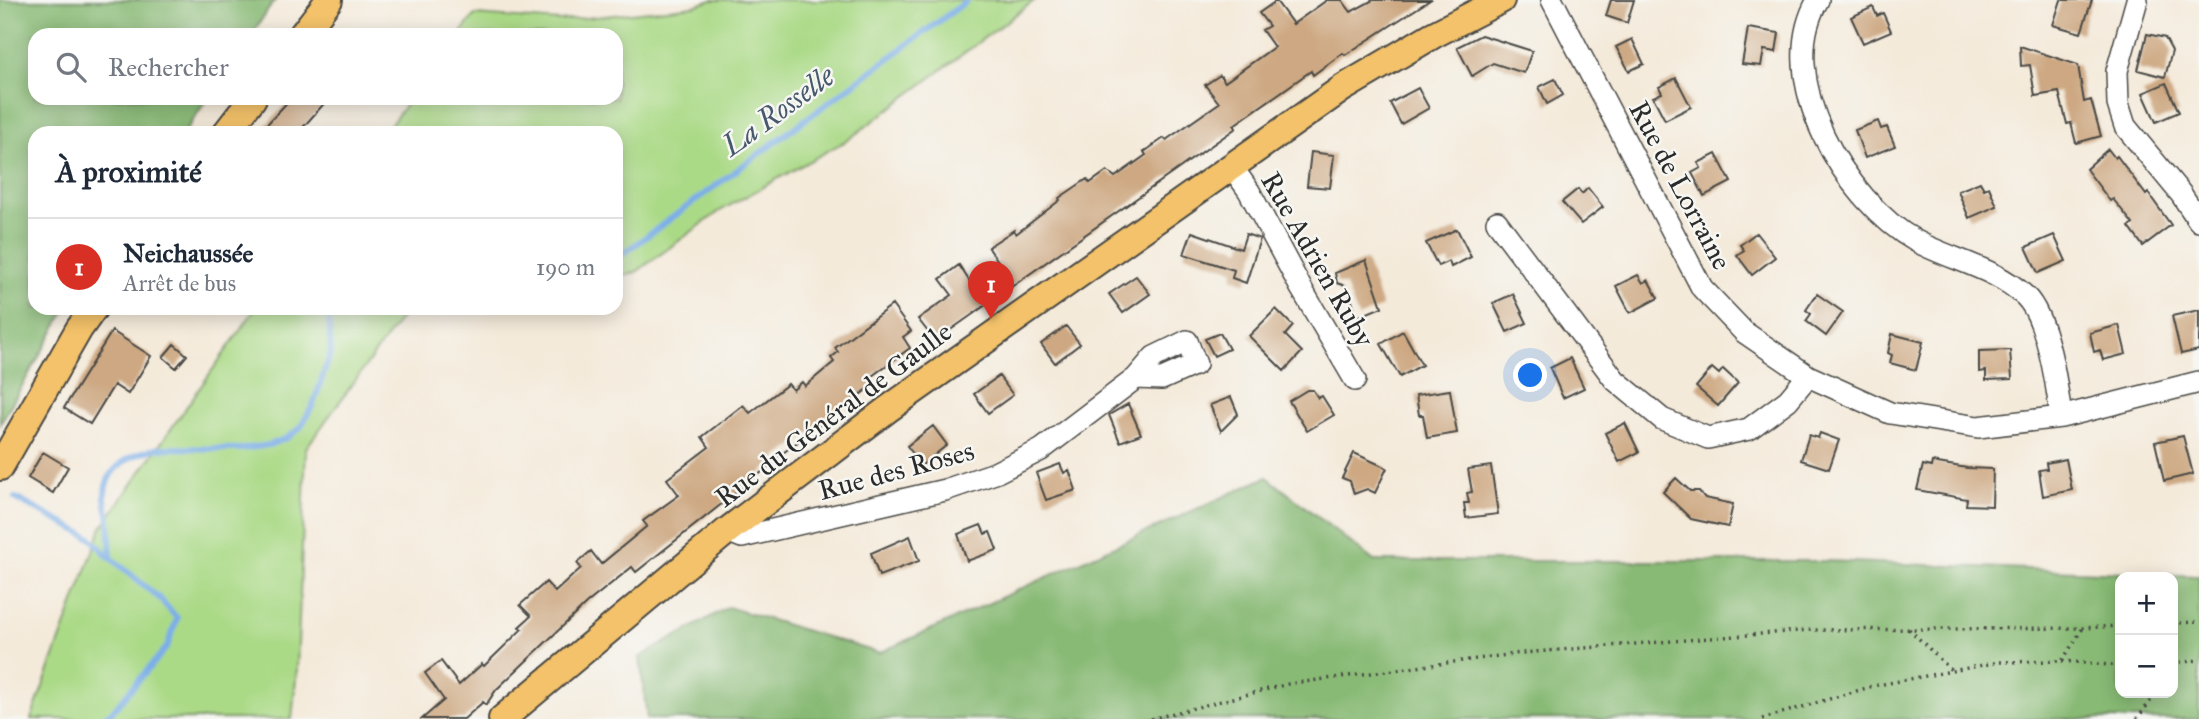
<!DOCTYPE html>
<html lang="fr">
<meta charset="utf-8">
<style>
:root{--surface:#fff;--page:#f2f2f3;--text:#1f2937;--muted:#747a83;--line:#e0e1e3;--accent:#d93025}
body{margin:0;font-family:"IM FELL Great Primer",serif;background:var(--page);color:var(--text)}
.controls{position:absolute;right:21px;bottom:21px;display:grid;overflow:hidden;border-radius:14px;box-shadow:0 4px 18px #0003}
.controls button{width:63px;height:63px;display:grid;place-items:center;padding:0;border:0;border-bottom:2px solid var(--line);background:var(--surface);color:var(--text);font:35px sans-serif}
.you{position:absolute;left:1531px;top:376px;width:24px;height:24px;margin:-18px;border:5px solid #fff;border-radius:50%;background:#1a73e8;box-shadow:0 0 0 10px #1a73e833}
.badge{display:grid;place-items:center;width:46px;height:46px;border-radius:50%;background:var(--accent);color:#fff;font-size:23px;font-weight:700}
.pin{position:absolute;translate:-50% -58px;filter:drop-shadow(0 2px 4px #0008)}
.pin::after{content:'';position:absolute;top:37px;width:24px;height:21px;background:inherit;clip-path:polygon(0 0,100% 0,50% 100%)}
.list{margin:0;padding:0;list-style:none}
h2{display:flex;justify-content:space-between;align-items:center;height:91px;margin:0;padding:0 28px;font-size:30px}
h2 small{font-size:23px;font-weight:400;color:var(--muted)}
.list li{display:grid;grid-template-columns:46px 1fr auto;gap:21px;align-items:center;box-sizing:border-box;height:98px;padding:0 28px;border-top:2px solid var(--line)}
.list b{display:block;font-size:26px;white-space:nowrap}
.list p{margin:0;font-size:23px;white-space:nowrap;color:var(--muted)}
.list em{font-size:23px;font-style:normal;color:var(--muted)}
.icon{flex:none;width:38px;height:38px;fill:none;stroke:currentColor;stroke-width:2;stroke-linecap:round;stroke-linejoin:round}
.map{position:relative;flex:none;width:2199px;height:719px;overflow:hidden}
.search{position:absolute;background:var(--surface);box-shadow:0 4px 18px #0003;left:28px;top:28px;width:595px;height:77px;display:flex;align-items:center;gap:18px;box-sizing:border-box;padding:0 24px;border-radius:21px;color:var(--muted);font-size:26px}
.panel{position:absolute;background:var(--surface);box-shadow:0 4px 18px #0003;left:28px;top:126px;width:595px;height:189px;border-radius:21px}
.map>svg:first-child{display:block}
.green{fill:#abda87;stroke:#6b8259;stroke-width:2}
.forest{fill:#88ba74;stroke:#5a7250;stroke-width:2;fill-rule:evenodd}
.lines{fill:none;stroke-linecap:round;stroke-linejoin:round}
.stream{stroke:#7caee8;stroke-width:6}
.building{fill:#cda882}
.minor-casing{stroke:#494845;stroke-width:24}
.major-casing{stroke:#494845;stroke-width:30}
.path{stroke:#494845;stroke-width:3.5;stroke-dasharray:2 5;stroke-linecap:butt}
.minor{stroke:#fff;stroke-width:21}
.major{stroke:#f3c26a;stroke-width:26}
.labels{text-anchor:middle;stroke-width:5;stroke-linejoin:round;paint-order:stroke}
.street-label{font-size:28px;fill:#2b2b2b;stroke:#f6f6f2}
.water-label{font-size:30px;font-style:italic;fill:#47596d;stroke:#f6f6f2}
</style>
<div class="map">
<svg width="2199" height="719" viewBox="0 0 2199 719">
<rect width="100%" height="100%" fill="#f6f6f2"/>
<filter id="ink" filterUnits="userSpaceOnUse"><feTurbulence type="fractalNoise" baseFrequency=".0143" numOctaves="2"/><feDisplacementMap in="SourceGraphic" scale="14" xChannelSelector="R" yChannelSelector="G"/><feConvolveMatrix kernelMatrix="1 2 1 2 8 2 1 2 1" color-interpolation-filters="sRGB"/></filter>
<filter id="wash" filterUnits="userSpaceOnUse"><feTurbulence type="fractalNoise" baseFrequency=".00686" numOctaves="4" result="noise"/><feDisplacementMap in="SourceGraphic" scale="28" xChannelSelector="R" yChannelSelector="G"/><feGaussianBlur stdDeviation="1.57" result="paint"/><feColorMatrix in="noise" values="0 0 0 0 0 0 0 0 0 0 0 0 0 0 0 0 0 1.4 0 .05"/><feComposite in="paint" operator="in"/></filter>
<g filter="url(#wash)">
<rect width="100%" height="100%" fill="#f4eada"/>
<path class="green" d="M 712,0 L 1035,0 L 849,139 L 720,211 L 636,272 L 616,277 L 616,133 L 384,133 L 411,98 L 616,98 L 616,35 L 459,35 L 475,15 L 560,21 L 694,6 Z
M 256,308 L 408,308 L 306,448 L 297,669 L 292,719 L 31,719 L 102,527 Z"/>
<path class="forest" d="M 0,0 L 275,0 L 251,35 L 35,35 L 35,98 L 208,98 L 184,133 L 35,133 L 35,308 L 67,308 L 0,424 Z
M 1267,477 L 1374,561 L 1827,561 L 2199,576 L 2199,719 L 647,719 L 640,657 L 728,607 L 879,653 ZM 2120,577 L 2173,577 L 2173,693 L 2120,693 Z"/>
<g class="lines">
<path class="stream" d="M 616,259 L 968,0
M 15,498 L 91,538 L 110,558
M 99,719 L 110,714 L 167,647 L 177,618 L 159,598 L 111,558 C 110,546 110,533 109,520 C 108,511 104,502 105,493 C 107,465 136,452 160,448 L 242,449 L 269,445 L 287,438 L 300,428 L 313,405 L 331,352 L 328,308"/>
</g>
<g id="blocks">
<path class="building" d="M 1327,0 L 1342,0 L 1351,12 L 1373,0 L 1430,0 L 1345,55 L 1343,53 L 1313,75 L 1311,71 L 1234,125 L 1236,128 L 935,341 L 918,319 L 952,295 L 940,279 L 959,265 L 970,282 L 998,261 L 988,247 L 1014,230 L 1016,234 L 1060,200 L 1059,198 L 1087,179 L 1090,183 L 1107,171 L 1115,177 L 1146,155 L 1144,152 L 1164,138 L 1166,140 L 1219,103 L 1205,85 L 1220,75 L 1225,82 L 1274,47 L 1262,30 L 1269,26 L 1259,13 L 1276,1 L 1293,24 Z
M 1611,0 L 1634,0 L 1627,23 L 1606,16 Z
M 2061,0 L 2092,0 L 2081,33 L 2053,25 Z
M 1873,7 L 1877,16 L 1883,13 L 1891,31 L 1863,43 L 1851,17 Z
M 1748,28 L 1779,33 L 1776,52 L 1764,50 L 1761,66 L 1742,64 Z
M 2147,34 L 2165,38 L 2172,51 L 2165,77 L 2138,70 Z
M 1481,35 L 1532,51 L 1524,73 L 1493,63 L 1472,76 L 1457,47 Z
M 1632,39 L 1644,64 L 1629,71 L 1616,47 Z
M 2020,46 L 2078,65 L 2084,102 L 2091,100 L 2101,136 L 2076,143 L 2071,123 L 2067,124 L 2059,92 L 2035,96 L 2030,65 L 2021,66 Z
M 1676,78 L 1691,107 L 1665,120 L 1653,97 L 1662,93 L 1659,87 Z
M 1555,79 L 1563,95 L 1547,104 L 1539,87 Z
M 2166,83 L 2179,112 L 2156,122 L 2143,93 Z
M 1418,88 L 1429,108 L 1401,124 L 1390,103 Z
M 291,98 L 329,98 L 298,133 L 259,133 Z
M 1878,121 L 1881,129 L 1887,127 L 1895,146 L 1865,158 L 1855,130 Z
M 2108,149 L 2115,158 L 2117,156 L 2146,195 L 2148,193 L 2171,225 L 2143,246 L 2129,227 L 2133,224 L 2113,199 L 2110,201 L 2086,169 Z
M 1311,152 L 1334,155 L 1330,188 L 1307,186 Z
M 1716,154 L 1731,182 L 1704,196 L 1692,173 L 1701,168 L 1698,163 Z
M 1980,182 L 1984,189 L 1989,187 L 1997,206 L 1969,218 L 1958,191 Z
M 1588,188 L 1603,207 L 1581,224 L 1562,202 L 1578,189 L 1582,194 Z
M 1457,229 L 1471,257 L 1451,267 L 1449,261 L 1438,266 L 1426,243 Z
M 1192,232 L 1241,249 L 1246,234 L 1260,239 L 1246,283 L 1232,278 L 1234,270 L 1184,254 Z
M 1756,233 L 1775,257 L 1752,275 L 1737,255 L 1744,250 L 1740,245 Z
M 2054,235 L 2066,261 L 2038,273 L 2026,247 Z
M 1366,260 L 1382,307 L 1358,317 L 1346,286 L 1337,283 L 1335,273 Z
M 1638,275 L 1643,283 L 1648,280 L 1658,298 L 1630,313 L 1616,286 Z
M 1136,276 L 1150,294 L 1123,313 L 1109,294 Z
M 1513,294 L 1527,323 L 1507,332 L 1493,303 Z
M 1817,294 L 1843,312 L 1826,336 L 1806,321 L 1811,314 L 1806,310 Z
M 892,305 L 911,331 L 903,337 L 910,348 L 868,379 L 873,385 L 771,462 L 772,464 L 636,572 L 632,567 L 587,603 L 496,690 L 486,705 L 483,702 L 464,719 L 422,719 L 444,700 L 425,673 L 441,661 L 459,685 L 482,664 L 484,666 L 522,629 L 519,627 L 531,616 L 520,605 L 546,582 L 555,592 L 581,568 L 577,563 L 591,551 L 601,564 L 647,526 L 643,521 L 679,495 L 667,479 L 709,447 L 702,437 L 743,405 L 750,413 L 788,384 L 793,390 L 802,382 L 805,386 L 834,362 L 831,358 L 838,352 L 835,348 Z
M 1276,309 L 1293,326 L 1285,335 L 1302,352 L 1284,371 L 1249,336 Z
M 2199,310 L 2199,350 L 2181,354 L 2172,316 Z
M 2119,325 L 2126,354 L 2103,360 L 2100,350 L 2094,352 L 2090,333 Z
M 1066,326 L 1080,344 L 1055,363 L 1041,344 Z
M 112,331 L 151,356 L 128,394 L 114,385 L 90,424 L 64,408 Z
M 1403,331 L 1422,365 L 1400,377 L 1381,344 Z
M 1220,333 L 1229,349 L 1214,356 L 1205,339 Z
M 1892,334 L 1923,342 L 1916,370 L 1890,363 L 1892,355 L 1888,353 Z
M 174,344 L 187,355 L 176,368 L 163,357 Z
M 2010,350 L 2012,379 L 1986,380 L 1986,371 L 1979,372 L 1979,351 Z
M 1570,358 L 1584,388 L 1563,398 L 1550,368 Z
M 1712,368 L 1719,374 L 1723,369 L 1738,383 L 1718,406 L 1696,387 Z
M 999,376 L 1013,395 L 988,413 L 974,394 Z
M 1307,390 L 1313,390 L 1318,398 L 1322,396 L 1334,415 L 1307,431 L 1289,401 Z
M 1450,390 L 1457,433 L 1427,438 L 1423,415 L 1419,415 L 1416,395 Z
M 1231,397 L 1238,414 L 1221,431 L 1210,405 Z
M 1128,404 L 1141,434 L 1120,442 L 1109,415 Z
M 1625,423 L 1639,452 L 1619,462 L 1605,433 Z
M 933,426 L 947,445 L 922,465 L 907,446 Z
M 1820,433 L 1839,440 L 1829,469 L 1801,460 L 1809,435 L 1818,438 Z
M 2183,436 L 2193,474 L 2164,481 L 2155,442 Z
M 43,452 L 68,467 L 53,493 L 28,478 Z
M 1354,453 L 1387,468 L 1375,493 L 1367,489 L 1354,494 L 1350,481 L 1342,478 Z
M 2066,459 L 2072,490 L 2043,496 L 2039,470 L 2047,469 L 2046,463 Z
M 1932,462 L 1967,468 L 1993,469 L 1992,506 L 1966,505 L 1967,499 L 1917,490 L 1923,465 L 1931,467 Z
M 1060,464 L 1064,473 L 1069,470 L 1076,490 L 1046,500 L 1036,473 Z
M 1491,466 L 1498,514 L 1466,518 L 1464,503 L 1469,503 L 1467,493 L 1472,492 L 1468,469 Z
M 1676,478 L 1690,491 L 1699,491 L 1705,498 L 1733,504 L 1728,527 L 1691,519 L 1663,492 Z
M 981,525 L 985,534 L 990,532 L 997,550 L 967,561 L 958,534 Z
M 910,536 L 919,561 L 879,576 L 871,553 Z"/>
</g>
</g>
<g filter="url(#ink)">
<use href="#blocks" fill-opacity="0" stroke="#494845" stroke-width="2"/>
<g class="lines">
<defs>
<path id="minor" d="M 1552,0 L 1702,288 L 1744,332 L 1808,376 L 1890,413 L 1978,427 L 2061,417 L 2199,382
M 1818,0 C 1772,78 1846,202 1916,241 C 1951,260 1996,268 2025,296 C 2048,318 2057,386 2061,417
M 2137,0 L 2117,71 L 2118,104 L 2125,126 L 2181,194 L 2199,221
M 1232,167 L 1249,191 L 1301,288 L 1355,380
M 1497,222 L 1615,380 L 1662,419 L 1708,438 L 1749,429 L 1788,400 L 1808,376
M 727,531 L 742,537 L 945,490 L 995,473 L 1041,450 L 1136,378 L 1154,357 L 1187,341 L 1196,364 L 1162,379 L 1136,378"/>
<path id="major" d="M 302,35 L 329,0
M 226,133 L 253,98
M 0,467 L 79,329 L 94,308
M 502,719 L 727,531 L 888,409 L 1343,88 L 1433,35 L 1501,0"/>
</defs>
<use href="#minor" class="minor-casing"/>
<use href="#major" class="major-casing"/>
<path class="path" d="M 2173,623 L 2199,622
M 1909,629 L 1952,671
M 2062,661 L 2120,666
M 2173,663 L 2199,660
M 1151,719 L 1288,684 L 1522,653 L 1811,630 L 2083,628 L 2120,626
M 1762,719 L 1873,686 L 1999,662 L 2062,661 L 2083,628
M 2137,719 L 2154,696 L 2152,693"/>
<use href="#minor" class="minor"/>
<use href="#major" class="major"/>
</g>
</g>
<g class="labels">
<g class="street-label">
<text transform="translate(1681 185) rotate(62)" y="10">Rue de Lorraine</text>
<text transform="translate(1318 259) rotate(60)" y="10">Rue Adrien Ruby</text>
<text transform="translate(833 414) rotate(-37)" y="10">Rue du Général de Gaulle</text>
<text transform="translate(896 470) rotate(-15)" y="10">Rue des Roses</text>
</g>
<g class="water-label">
<text transform="translate(778 111) rotate(-36)" y="10">La Rosselle</text>
</g>
</g>
</svg>
<div class="controls">
<button>+</button>
<button>−</button>
</div>
<div class="you"></div>
<div class="pin badge" style="left:991px;top:319px">1</div>
<div class="search"><svg class="icon" aria-label="search" viewBox="0 0 24 24"><circle cx="10" cy="10" r="6"/><path d="M15 15l6 6"/></svg>Rechercher</div>
<section class="panel">
<h2>À proximité<small></small></h2>
<ul class="list">
<li><span class="badge">1</span><div><b>Neichaussée</b><p>Arrêt de bus</p></div><em>190 m</em></li>
</ul>
</section>
</div>
